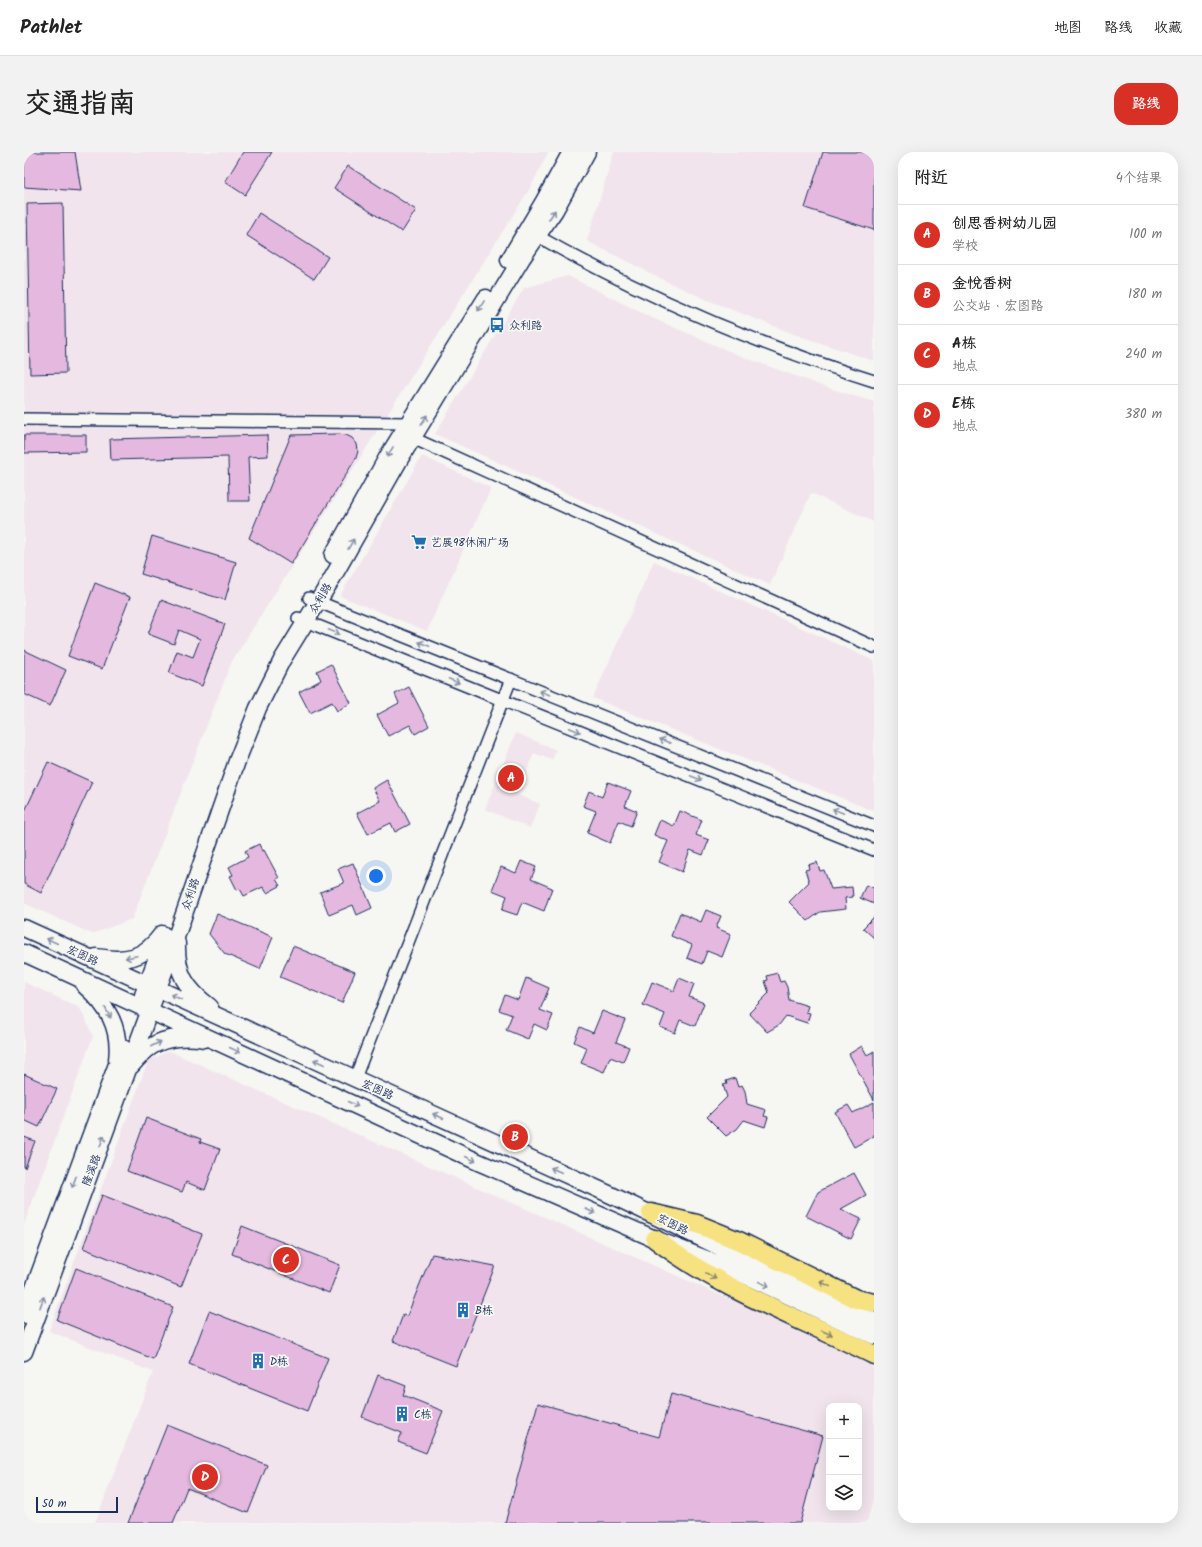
<!DOCTYPE html>
<html lang="zh">
<meta charset="utf-8">
<style>
:root{--surface:#fff;--page:#f2f2f2;--text:#222;--muted:#767676;--line:#e0e0e0;--accent:#d93025}
body{margin:0;font-family:Kalam,"LXGW WenKai TC",sans-serif;background:var(--page);color:var(--text)}
.controls{position:absolute;right:12px;bottom:12px;display:grid;overflow:hidden;border-radius:8px;box-shadow:0 4px 16px #0002}
.controls button{width:36px;height:36px;display:grid;place-items:center;padding:0;border:0;border-bottom:1px solid var(--line);background:var(--surface);color:var(--text);font:20px sans-serif}
.scale{position:absolute;left:12px;bottom:10px;width:82px;box-sizing:border-box;padding-left:4px;border:2px solid #1b2f5e;border-top:0;font-size:11px;line-height:14px;white-space:nowrap;color:#1b2f5e;-webkit-text-stroke:3px #f6f6f2;paint-order:stroke}
.you{position:absolute;left:352px;top:724px;width:14px;height:14px;margin:-10px;border:3px solid #fff;border-radius:50%;background:#1a73e8;box-shadow:0 0 0 6px #1a73e833}
.badge{display:grid;place-items:center;width:26px;height:26px;border-radius:50%;background:var(--accent);color:#fff;font-size:13px;font-weight:700}
.pin{position:absolute;translate:-50% -50%;border:2px solid #fff;box-shadow:0 1px 4px #0006}
.list{margin:0;padding:0;list-style:none}
h2{display:flex;justify-content:space-between;align-items:center;height:52px;margin:0;padding:0 16px;font-size:17px}
h2 small{font-size:13px;font-weight:400;color:var(--muted)}
.list li{display:grid;grid-template-columns:26px 1fr auto;gap:12px;align-items:center;box-sizing:border-box;height:60px;padding:0 16px;border-top:1px solid var(--line)}
.list b{display:block;font-size:15px;white-space:nowrap}
.list p{margin:0;font-size:13px;white-space:nowrap;color:var(--muted)}
.list em{font-size:13px;font-style:normal;color:var(--muted)}
.icon{flex:none;width:22px;height:22px;fill:none;stroke:currentColor;stroke-width:2;stroke-linecap:round;stroke-linejoin:round}
.map{position:relative;flex:none;width:850px;height:1371px;overflow:hidden;border-radius:16px}
header{display:flex;align-items:center;gap:24px;box-sizing:border-box;height:56px;padding:0 20px;background:var(--surface);border-bottom:1px solid var(--line)}
header strong{font-size:19px}
nav{display:flex;gap:22px;margin-inline-start:auto;font-size:14px}
.intro{display:flex;align-items:center;justify-content:space-between;box-sizing:border-box;height:96px;padding:0 24px}
h1{margin:0;font-size:28px}
.button{padding:10px 18px;border-radius:16px;background:var(--accent);color:#fff;font-size:14px;font-weight:700}
main{display:flex;gap:24px;padding:0 24px}
aside{flex:1;background:var(--surface);border-radius:16px;box-shadow:0 4px 16px #0002}
.map>svg:first-child{display:block}
.built{fill:#f1e4ec;fill-rule:evenodd}
.building{fill:#e5b9df;stroke:#1b2f5e}
.lines{fill:none;stroke-linecap:round;stroke-linejoin:round}
.street-casing{stroke:#1b2f5e;stroke-width:14}
.secondary-casing{stroke:#1b2f5e;stroke-width:19}
.primary-casing{stroke:#1b2f5e;stroke-width:21}
.street{stroke:#f6f6f2;stroke-width:11}
.secondary{stroke:#f6f6f2;stroke-width:16}
.primary{stroke:#f7e281;stroke-width:18}
.oneway{stroke:#8892a8}
.oneway2{stroke:#898870}
.labels{text-anchor:middle;stroke-width:3.5;stroke-linejoin:round;paint-order:stroke}
.poi-label{font-size:11px;fill:#1b2f5e;stroke:#f6f6f2;text-anchor:start}
.street-label{font-size:11px;fill:#1b2f5e;stroke:#f6f6f2}
</style>
<header>
<strong>Pathlet</strong>
<nav><a>地图</a><a>路线</a><a>收藏</a></nav>
</header>
<div class="intro"><h1>交通指南</h1><a class="button">路线</a></div>
<main>
<div class="map">
<svg width="850" height="1371" viewBox="0 0 850 1371">
<rect width="100%" height="100%" fill="#f6f6f2"/>
<filter id="ink" filterUnits="userSpaceOnUse"><feTurbulence type="fractalNoise" baseFrequency=".025" numOctaves="2"/><feDisplacementMap in="SourceGraphic" scale="8" xChannelSelector="R" yChannelSelector="G"/><feConvolveMatrix kernelMatrix="1 2 1 2 8 2 1 2 1" color-interpolation-filters="sRGB"/></filter>
<g filter="url(#ink)">
<path class="built" d="M 0,0 L 524,0 L 506,36 L 207,511 L 108,767 L 68,782 L 0,751 Z
M 590,0 L 850,0 L 850,209 L 770,182 L 686,149 L 644,130 L 563,89 Z
M 544,124 L 628,166 L 714,203 L 801,235 L 850,250 L 850,370 L 787,341 L 746,433 L 411,282 L 500,136 Z
M 398,304 L 467,336 L 403,479 L 316,444 Z
M 630,409 L 850,509 L 850,659 L 569,546 Z
M 492,581 L 532,598 L 528,608 L 510,601 L 494,643 L 516,652 L 506,676 L 461,657 Z
M 0,830 L 56,856 L 69,884 L 0,1072 Z
M 145,899 L 843,1208 L 850,1218 L 850,1345 L 843,1371 L 71,1371 L 129,1220 L 25,1179 L 124,909 ZM 805,1254 L 835,1254 L 835,1356 L 805,1356 Z"/>
<path class="building" d="M 0,0 L 51,0 L 57,39 L 0,35 Z
M 219,0 L 248,0 L 221,43 L 201,30 Z
M 799,0 L 850,0 L 850,78 L 781,56 Z
M 324,14 L 392,58 L 378,80 L 310,36 Z
M 39,51 L 42,221 L 6,222 L 3,52 Z
M 235,61 L 304,105 L 290,127 L 222,83 Z
M 315,282 L 322,283 L 328,286 L 333,292 L 334,299 L 332,306 L 267,412 L 225,386 L 267,283 Z
M 0,283 L 62,283 L 62,300 L 0,301 Z
M 243,283 L 244,304 L 224,305 L 226,349 L 205,349 L 204,305 L 87,308 L 86,287 Z
M 128,384 L 212,410 L 201,448 L 117,422 Z
M 71,431 L 106,445 L 78,517 L 44,504 Z
M 137,448 L 201,472 L 178,534 L 145,521 L 153,499 L 169,505 L 176,487 L 155,478 L 150,492 L 124,482 Z
M 0,498 L 42,518 L 26,554 L 0,542 Z
M 307,512 L 327,551 L 313,559 L 308,550 L 286,561 L 275,540 L 297,528 L 293,519 Z
M 385,535 L 405,574 L 391,582 L 386,573 L 364,584 L 353,563 L 375,551 L 371,542 Z
M 24,610 L 68,630 L 17,741 L 0,732 L 0,661 Z
M 363,628 L 386,672 L 371,680 L 367,671 L 344,682 L 333,661 L 356,649 L 349,636 Z
M 584,630 L 607,639 L 601,654 L 613,659 L 607,674 L 595,669 L 586,691 L 563,681 L 572,659 L 559,654 L 565,639 L 578,645 Z
M 656,659 L 678,668 L 672,683 L 685,688 L 679,703 L 666,698 L 658,720 L 635,710 L 644,689 L 630,683 L 636,668 L 650,674 Z
M 235,692 L 238,699 L 240,698 L 255,726 L 252,727 L 256,734 L 243,741 L 239,735 L 220,744 L 216,737 L 213,738 L 206,724 L 209,723 L 205,715 L 224,705 L 221,699 Z
M 497,709 L 512,715 L 507,727 L 528,736 L 520,759 L 498,750 L 493,763 L 478,758 L 483,744 L 468,738 L 477,715 L 492,721 Z
M 793,710 L 796,719 L 800,718 L 807,737 L 828,735 L 829,745 L 821,746 L 822,757 L 796,760 L 784,769 L 765,750 L 785,730 L 781,718 L 785,717 L 784,713 Z
M 329,711 L 348,756 L 333,763 L 329,753 L 305,763 L 296,740 L 320,731 L 314,717 Z
M 842,733 L 850,736 L 850,752 L 836,746 Z
M 682,758 L 697,764 L 692,776 L 707,782 L 698,805 L 683,799 L 678,812 L 663,806 L 668,793 L 647,784 L 656,761 L 677,770 Z
M 193,762 L 249,785 L 236,817 L 201,802 L 185,782 Z
M 850,765 L 850,786 L 839,776 Z
M 269,794 L 331,820 L 318,851 L 256,825 Z
M 753,821 L 756,830 L 760,829 L 763,835 L 765,848 L 784,854 L 782,860 L 786,861 L 783,871 L 762,864 L 755,873 L 743,880 L 725,861 L 745,841 L 741,829 L 744,828 L 743,824 Z
M 502,826 L 525,836 L 516,858 L 529,863 L 523,878 L 510,872 L 504,887 L 482,878 L 488,863 L 475,858 L 481,843 L 494,848 Z
M 655,826 L 670,832 L 665,845 L 680,851 L 671,874 L 656,868 L 651,881 L 636,875 L 641,862 L 619,853 L 628,830 L 650,839 Z
M 578,859 L 601,868 L 592,890 L 605,895 L 599,910 L 586,905 L 580,920 L 557,911 L 563,896 L 550,890 L 556,875 L 569,881 Z
M 838,894 L 843,903 L 850,899 L 850,948 L 825,902 Z
M 0,922 L 33,937 L 15,975 L 0,968 Z
M 711,926 L 714,935 L 718,933 L 721,939 L 723,952 L 742,958 L 740,964 L 744,965 L 741,975 L 720,968 L 713,977 L 702,984 L 683,965 L 703,945 L 699,933 L 703,932 L 702,929 Z
M 850,950 L 850,984 L 830,995 L 811,960 L 824,953 L 829,961 Z
M 122,966 L 177,987 L 176,990 L 196,997 L 181,1038 L 162,1030 L 158,1040 L 103,1019 Z
M 0,985 L 11,989 L 1,1016 L 0,1015 Z
M 830,1021 L 842,1043 L 817,1057 L 837,1067 L 827,1087 L 782,1064 L 794,1040 Z
M 78,1043 L 178,1082 L 157,1135 L 59,1096 Z
M 218,1074 L 316,1113 L 305,1141 L 208,1102 Z
M 408,1102 L 471,1114 L 432,1214 L 369,1189 L 379,1163 L 383,1164 Z
M 52,1116 L 149,1155 L 129,1207 L 33,1168 Z
M 185,1159 L 304,1206 L 283,1259 L 165,1212 Z
M 354,1223 L 382,1234 L 379,1243 L 419,1259 L 402,1301 L 374,1290 L 378,1281 L 338,1265 Z
M 647,1242 L 799,1284 L 776,1371 L 481,1371 L 514,1251 L 635,1285 Z
M 143,1273 L 243,1313 L 224,1361 L 163,1336 L 149,1371 L 104,1371 Z"/>
<g class="lines">
<defs>
<path id="street" d="M 508,81 C 617,143 731,192 850,229
M 0,267 L 384,271
M 382,283 L 850,495
M 285,446 L 850,674
M 274,466 L 850,698
M 331,926 L 487,527"/>
<path id="secondary" d="M 485,108 L 520,49 L 547,0
M 309,403 L 364,304 L 462,146
M 0,776 L 587,1043 L 850,1169
M 153,791 C 152,821 162,837 186,855
M 0,801 L 452,1009 L 631,1087 L 705,1116 L 850,1184
M 72,805 C 102,810 120,807 138,782
M 60,833 C 84,854 97,876 93,908
M 119,843 L 141,784
M 107,914 C 113,907 120,899 128,894 C 142,885 164,884 180,887
M 0,1163 L 99,896
M 0,1200 L 141,817 L 213,609 L 234,556 L 258,508 L 306,430 L 377,305 L 498,106 L 531,58 L 563,0"/>
<path id="primary" d="M 627,1061 L 673,1072 L 715,1089 L 832,1147 L 850,1151
M 631,1087 C 697,1138 776,1166 850,1203"/>
</defs>
<use href="#street" class="street-casing"/>
<use href="#secondary" class="secondary-casing"/>
<use href="#primary" class="primary-casing"/>
<use href="#street" class="street"/>
<use href="#secondary" class="secondary"/>
<use href="#primary" class="primary"/>
</g>
<defs><path id="oneway-shaft" d="M-6 0H5M1.5-3L5.5 0L1.5 3" fill="none" stroke-width="1.6" stroke-linecap="round" stroke-linejoin="round"/></defs>
<g class="oneway">
<use href="#oneway-shaft" transform="translate(528 63) rotate(-57)"/>
<use href="#oneway-shaft" transform="translate(457 154) rotate(122)"/>
<use href="#oneway-shaft" transform="translate(400 268) rotate(-58)"/>
<use href="#oneway-shaft" transform="translate(366 300) rotate(121)"/>
<use href="#oneway-shaft" transform="translate(327 392) rotate(-60)"/>
<use href="#oneway-shaft" transform="translate(310 480) rotate(22)"/>
<use href="#oneway-shaft" transform="translate(400 492) rotate(-158)"/>
<use href="#oneway-shaft" transform="translate(430 529) rotate(22)"/>
<use href="#oneway-shaft" transform="translate(521 541) rotate(-158)"/>
<use href="#oneway-shaft" transform="translate(551 578) rotate(22)"/>
<use href="#oneway-shaft" transform="translate(641 589) rotate(-158)"/>
<use href="#oneway-shaft" transform="translate(672 626) rotate(22)"/>
<use href="#oneway-shaft" transform="translate(814 659) rotate(-158)"/>
<use href="#oneway-shaft" transform="translate(28 789) rotate(-155)"/>
<use href="#oneway-shaft" transform="translate(107 805) rotate(168)"/>
<use href="#oneway-shaft" transform="translate(152 845) rotate(-156)"/>
<use href="#oneway-shaft" transform="translate(84 861) rotate(61)"/>
<use href="#oneway-shaft" transform="translate(132 892) rotate(-27)"/>
<use href="#oneway-shaft" transform="translate(211 898) rotate(25)"/>
<use href="#oneway-shaft" transform="translate(295 910) rotate(-156)"/>
<use href="#oneway-shaft" transform="translate(329 952) rotate(25)"/>
<use href="#oneway-shaft" transform="translate(414 964) rotate(-156)"/>
<use href="#oneway-shaft" transform="translate(78 989) rotate(-70)"/>
<use href="#oneway-shaft" transform="translate(447 1007) rotate(25)"/>
<use href="#oneway-shaft" transform="translate(532 1018) rotate(-156)"/>
<use href="#oneway-shaft" transform="translate(50 1030) rotate(110)"/>
<use href="#oneway-shaft" transform="translate(566 1059) rotate(24)"/>
<use href="#oneway-shaft" transform="translate(740 1132) rotate(25)"/>
<use href="#oneway-shaft" transform="translate(18 1150) rotate(-70)"/>
</g>
<g class="oneway2">
<use href="#oneway-shaft" transform="translate(687 1124) rotate(30)"/>
<use href="#oneway-shaft" transform="translate(801 1132) rotate(-154)"/>
<use href="#oneway-shaft" transform="translate(803 1181) rotate(24)"/>
</g>
</g>
<defs>
<symbol id="bus-bare" viewBox="-9 -9 18 18"><path d="M-5-6H5V4H4V6H2V4H-2V6H-4V4H-5ZM-3.5-4V0h7V-4ZM-3.5 1.2v1.5H-2V1.2ZM2 1.2v1.5H3.5V1.2Z" fill="#1f6fb2" stroke="#f6f6f2" stroke-width="2.5" paint-order="stroke"/></symbol>
<symbol id="supermarket-bare" viewBox="-9 -9 18 18"><path d="M-6-5.5h2.5l.6 2H6L4.5 2H-2.5L-4.4-4H-6ZM-1.5 3.2a1.3 1.3 0 1 0 .1 0ZM3 3.2a1.3 1.3 0 1 0 .1 0Z" fill="#1f6fb2" stroke="#f6f6f2" stroke-width="2.5" paint-order="stroke"/></symbol>
<symbol id="building-bare" viewBox="-9 -9 18 18"><path d="M-4-6H4V6H1V3H-1V6H-4ZM-2.5-4.3h1.7v1.8h-1.7ZM.8-4.3h1.7v1.8H.8ZM-2.5-1h1.7V.8h-1.7ZM.8-1h1.7V.8H.8Z" fill="#1f6fb2" stroke="#f6f6f2" stroke-width="2.5" paint-order="stroke"/></symbol>
</defs>
<g fill-rule="evenodd">
<use href="#bus-bare" x="462" y="162" width="22" height="22"/>
<use href="#supermarket-bare" x="384" y="379" width="22" height="22"/>
<use href="#building-bare" x="428" y="1147" width="22" height="22"/>
<use href="#building-bare" x="223" y="1198" width="22" height="22"/>
<use href="#building-bare" x="367" y="1251" width="22" height="22"/>
</g>
<g class="labels">
<g class="poi-label">
<text x="485" y="177">众利路</text>
<text x="407" y="394">艺展98休闲广场</text>
<text x="451" y="1162">B栋</text>
<text x="246" y="1213">D栋</text>
<text x="390" y="1266">C栋</text>
</g>
<g class="street-label">
<text transform="translate(296 446) rotate(-59)" y="4">众利路</text>
<text transform="translate(166 742) rotate(-71)" y="4">众利路</text>
<text transform="translate(59 803) rotate(25)" y="4">宏图路</text>
<text transform="translate(354 937) rotate(24)" y="4">宏图路</text>
<text transform="translate(67 1018) rotate(-70)" y="4">隆溪路</text>
<text transform="translate(649 1072) rotate(26)" y="4">宏图路</text>
</g>
</g>
</svg>
<div class="controls">
<button>+</button>
<button>−</button>
<button><svg class="icon" aria-label="layers" viewBox="0 0 24 24"><path d="M12 4l9 5-9 5-9-5zM3 14l9 5 9-5"/></svg></button>
</div>
<div class="scale">50 m</div>
<div class="you"></div>
<div class="pin badge" style="left:487px;top:626px">A</div>
<div class="pin badge" style="left:491px;top:985px">B</div>
<div class="pin badge" style="left:262px;top:1108px">C</div>
<div class="pin badge" style="left:181px;top:1325px">D</div>
</div>
<aside>
<h2>附近<small>4个结果</small></h2>
<ul class="list">
<li><span class="badge">A</span><div><b>创思香树幼儿园</b><p>学校</p></div><em>100 m</em></li>
<li><span class="badge">B</span><div><b>金悦香树</b><p>公交站 · 宏图路</p></div><em>180 m</em></li>
<li><span class="badge">C</span><div><b>A栋</b><p>地点</p></div><em>240 m</em></li>
<li><span class="badge">D</span><div><b>E栋</b><p>地点</p></div><em>380 m</em></li>
</ul>
</aside>
</main>
